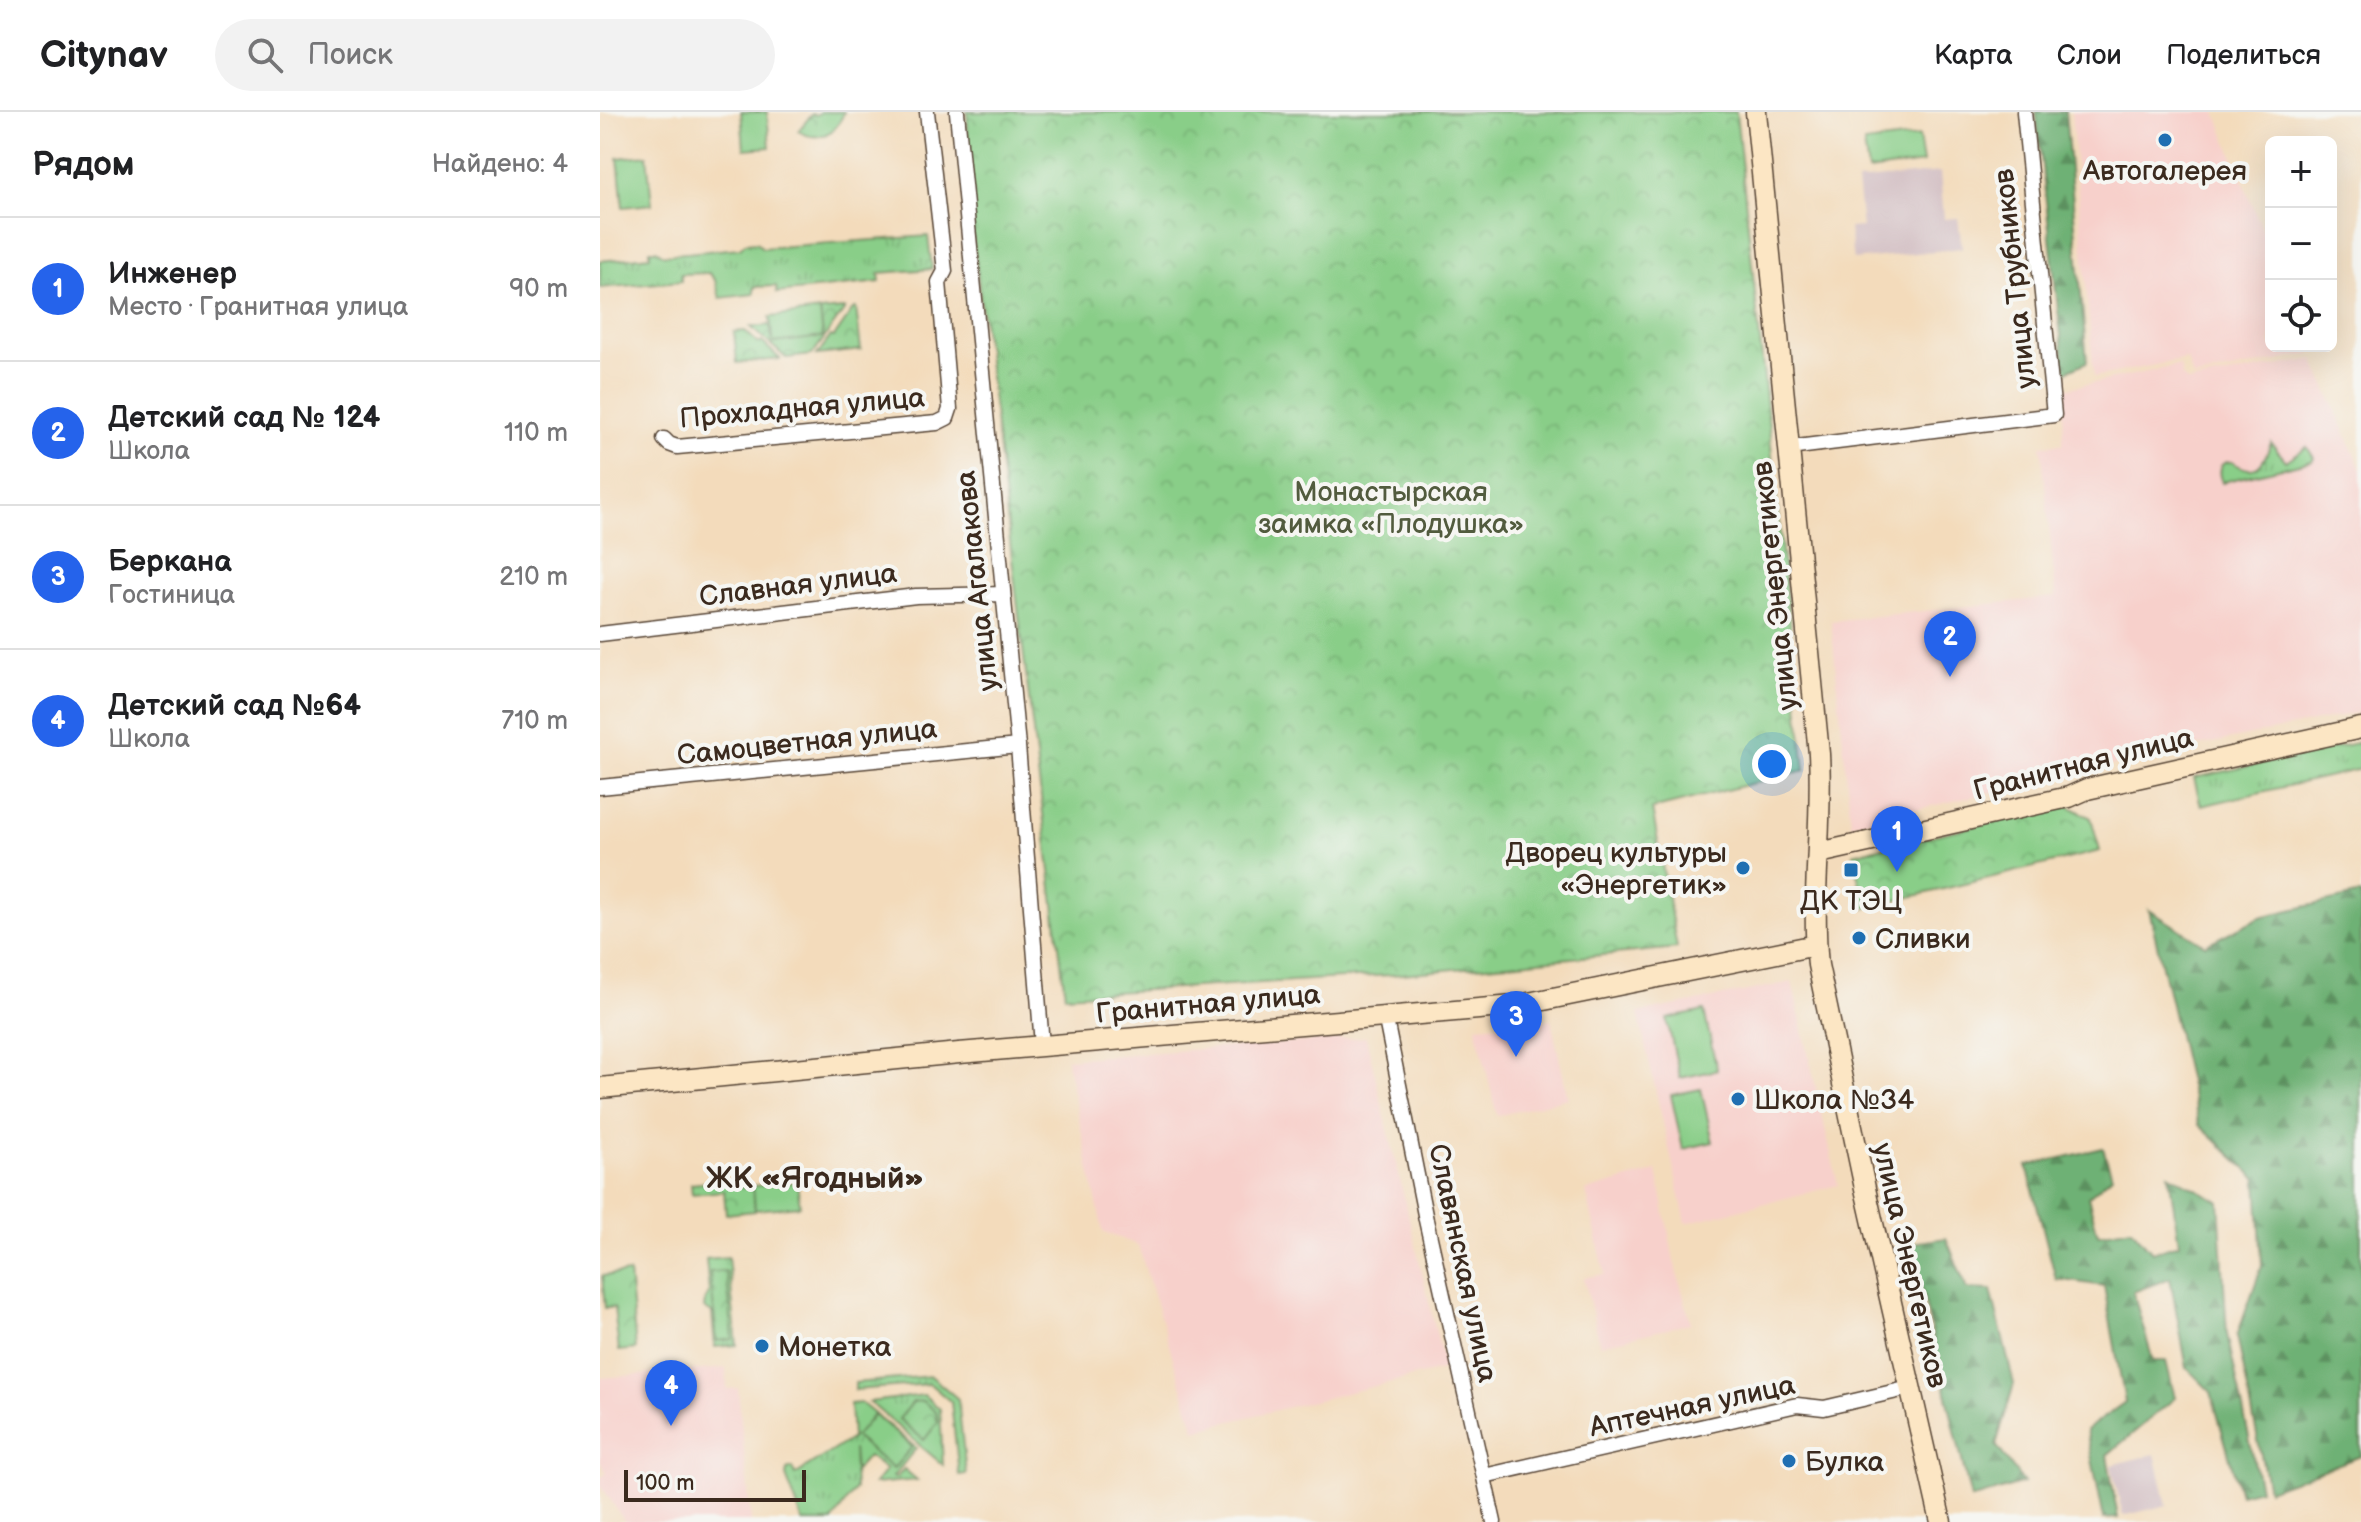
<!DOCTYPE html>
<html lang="ru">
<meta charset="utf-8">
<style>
:root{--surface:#fff;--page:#f2f2f2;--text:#202124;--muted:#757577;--line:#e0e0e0;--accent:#2563eb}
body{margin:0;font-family:"Balsamiq Sans",sans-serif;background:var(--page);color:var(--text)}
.controls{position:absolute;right:24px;top:24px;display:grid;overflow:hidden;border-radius:12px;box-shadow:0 8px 32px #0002}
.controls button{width:72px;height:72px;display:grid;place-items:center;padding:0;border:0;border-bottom:2px solid var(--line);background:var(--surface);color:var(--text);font:40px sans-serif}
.scale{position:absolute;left:24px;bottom:20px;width:182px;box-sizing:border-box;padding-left:8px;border:4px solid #3b2a1e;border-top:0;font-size:22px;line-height:28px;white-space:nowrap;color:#3b2a1e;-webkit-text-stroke:6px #f6f6f2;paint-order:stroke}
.you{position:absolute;left:1172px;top:652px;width:28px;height:28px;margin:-20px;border:6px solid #fff;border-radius:50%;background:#1a73e8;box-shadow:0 0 0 12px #1a73e833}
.badge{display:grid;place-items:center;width:52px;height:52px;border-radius:50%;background:var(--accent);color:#fff;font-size:26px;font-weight:700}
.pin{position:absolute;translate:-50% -66px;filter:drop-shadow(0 2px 4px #0008)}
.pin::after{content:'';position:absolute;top:42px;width:28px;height:24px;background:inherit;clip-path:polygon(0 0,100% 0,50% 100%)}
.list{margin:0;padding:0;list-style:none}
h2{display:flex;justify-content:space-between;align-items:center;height:104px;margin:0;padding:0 32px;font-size:34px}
h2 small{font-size:26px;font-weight:400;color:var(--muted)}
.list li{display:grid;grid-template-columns:52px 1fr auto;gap:24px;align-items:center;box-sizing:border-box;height:144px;padding:0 32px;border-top:2px solid var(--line)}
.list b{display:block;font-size:30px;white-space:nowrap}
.list p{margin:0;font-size:26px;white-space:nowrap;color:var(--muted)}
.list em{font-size:26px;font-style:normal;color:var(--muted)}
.icon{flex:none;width:44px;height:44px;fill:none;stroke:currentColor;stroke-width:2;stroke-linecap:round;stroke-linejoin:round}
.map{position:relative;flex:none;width:1761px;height:1410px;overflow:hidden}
header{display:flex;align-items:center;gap:48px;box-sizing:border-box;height:112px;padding:0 40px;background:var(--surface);border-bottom:2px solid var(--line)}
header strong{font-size:38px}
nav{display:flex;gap:44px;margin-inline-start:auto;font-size:28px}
.search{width:560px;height:72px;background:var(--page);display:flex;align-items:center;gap:20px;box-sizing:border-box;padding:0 28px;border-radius:44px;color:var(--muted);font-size:30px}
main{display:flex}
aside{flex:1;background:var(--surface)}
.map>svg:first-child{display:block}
.built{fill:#f7d0cb}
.industrial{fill:#d2bec2}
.grass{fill:url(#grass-tufts);stroke:#627c53;stroke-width:2}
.forest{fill:url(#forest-firs);stroke:#546e49;stroke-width:2}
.park{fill:url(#park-crowns);stroke:#627c53;stroke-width:2}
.pitch{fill:#89ce88;stroke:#627c53;stroke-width:2}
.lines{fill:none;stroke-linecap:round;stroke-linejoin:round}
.street-casing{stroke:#574536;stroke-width:17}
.secondary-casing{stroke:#574536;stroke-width:23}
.street{stroke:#fff;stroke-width:14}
.secondary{stroke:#fce6c4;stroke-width:20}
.poi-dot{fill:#1f6fb2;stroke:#f6f6f2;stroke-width:3}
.labels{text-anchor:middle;stroke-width:8;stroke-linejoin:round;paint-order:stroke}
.poi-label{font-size:28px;fill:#3b2a1e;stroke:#f6f6f2;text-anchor:start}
.street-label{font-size:28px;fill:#3b2a1e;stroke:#f6f6f2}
.park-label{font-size:28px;fill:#525b3e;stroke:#f6f6f2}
.neighbourhood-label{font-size:30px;font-weight:bold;fill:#3b2a1e;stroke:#f6f6f2}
</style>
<header>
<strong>Citynav</strong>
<div class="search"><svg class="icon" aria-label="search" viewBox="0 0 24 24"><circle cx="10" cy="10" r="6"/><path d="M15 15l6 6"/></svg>Поиск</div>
<nav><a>Карта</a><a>Слои</a><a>Поделиться</a></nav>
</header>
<main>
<aside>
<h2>Рядом<small>Найдено: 4</small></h2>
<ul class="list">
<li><span class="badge">1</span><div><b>Инженер</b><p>Место · Гранитная улица</p></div><em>90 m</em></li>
<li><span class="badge">2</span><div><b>Детский сад № 124</b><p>Школа</p></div><em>110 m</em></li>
<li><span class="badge">3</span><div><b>Беркана</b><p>Гостиница</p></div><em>210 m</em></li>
<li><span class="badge">4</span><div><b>Детский сад №64</b><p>Школа</p></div><em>710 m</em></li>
</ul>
</aside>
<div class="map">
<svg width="1761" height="1410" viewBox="0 0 1761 1410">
<defs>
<pattern id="grass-tufts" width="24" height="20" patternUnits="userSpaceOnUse" patternTransform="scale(2)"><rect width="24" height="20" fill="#89ce88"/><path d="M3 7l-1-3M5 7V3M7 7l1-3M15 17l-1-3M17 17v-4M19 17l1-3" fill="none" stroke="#77b175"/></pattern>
<pattern id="forest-firs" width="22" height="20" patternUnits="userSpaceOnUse" patternTransform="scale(2)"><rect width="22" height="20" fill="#6eb174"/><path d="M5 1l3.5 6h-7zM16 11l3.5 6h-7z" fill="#5c905f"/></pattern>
<pattern id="park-crowns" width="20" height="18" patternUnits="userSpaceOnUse" patternTransform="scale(2)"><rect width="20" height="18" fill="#89ce88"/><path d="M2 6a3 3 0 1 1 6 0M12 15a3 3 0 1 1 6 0" fill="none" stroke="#77b175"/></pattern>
</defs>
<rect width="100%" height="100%" fill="#f6f6f2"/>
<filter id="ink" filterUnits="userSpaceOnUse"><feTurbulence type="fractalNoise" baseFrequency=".0125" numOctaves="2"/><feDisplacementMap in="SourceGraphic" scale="16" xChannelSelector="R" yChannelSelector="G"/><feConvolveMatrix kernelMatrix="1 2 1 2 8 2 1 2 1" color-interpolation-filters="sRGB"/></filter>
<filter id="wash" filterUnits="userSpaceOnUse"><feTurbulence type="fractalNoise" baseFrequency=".006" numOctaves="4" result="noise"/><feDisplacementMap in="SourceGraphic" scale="32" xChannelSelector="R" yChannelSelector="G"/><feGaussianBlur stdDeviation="1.8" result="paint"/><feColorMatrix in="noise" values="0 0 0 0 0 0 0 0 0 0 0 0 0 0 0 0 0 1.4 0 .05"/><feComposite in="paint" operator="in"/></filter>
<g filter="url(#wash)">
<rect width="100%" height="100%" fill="#f3dbbb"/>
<path class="built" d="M 1471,0 L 1616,0 L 1671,140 L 1671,234 L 1708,234 L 1711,242 L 1593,266 L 1587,247 L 1494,265 Z
M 1714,247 L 1761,358 L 1761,600 L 1603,633 L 1251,712 L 1231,509 L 1456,485 L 1441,333 L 1463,332 L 1464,277 L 1580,253 L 1582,264 L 1588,270 Z
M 1192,870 L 1238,1073 L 1086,1111 L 1038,901 Z
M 951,908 L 968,986 L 897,1004 L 876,914 Z
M 766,925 L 845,1257 L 595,1318 L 538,1133 L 503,1120 L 466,947 Z
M 1057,1059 L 1074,1149 L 1091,1211 L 1000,1233 L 984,1166 L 1005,1162 L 986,1079 Z
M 126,1256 L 127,1277 L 138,1276 L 151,1410 L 25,1410 L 0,1372 L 0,1366 L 7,1361 L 0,1350 L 0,1266 Z"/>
<path class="industrial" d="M 1340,60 L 1344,107 L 1358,106 L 1362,136 L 1253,148 L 1249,116 L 1262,115 L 1257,69 Z
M 1555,1342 L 1567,1393 L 1523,1404 L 1511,1353 Z"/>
<path class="grass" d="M 328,124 L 332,157 L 279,161 L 280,170 L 177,181 L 176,174 L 154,175 L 154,182 L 120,186 L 115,168 L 109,161 L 81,162 L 81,169 L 0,176 L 0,149 L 50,144 L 50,138 L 56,138 L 64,143 L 140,136 L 145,131 L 157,130 L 162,136 Z
M 1671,331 L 1686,349 L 1707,335 L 1714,346 L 1712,349 L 1622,370 C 1617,361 1619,348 1632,350 C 1657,366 1663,353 1671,331 Z
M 1761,630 L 1761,657 L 1601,694 L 1594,666 Z
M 128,1145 L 137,1233 L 115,1235 L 112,1201 L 104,1196 L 105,1188 L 109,1181 L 106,1147 Z
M 331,1264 L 358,1287 L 366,1362 L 359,1363 L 351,1290 L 330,1272 L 255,1278 L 255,1271 Z
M 324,1283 L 340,1297 L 343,1353 L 269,1290 Z
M 261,1291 L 316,1336 L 293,1365 L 296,1366 L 304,1357 L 317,1368 L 274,1372 L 286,1358 L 268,1344 L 255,1359 L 253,1337 L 255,1377 L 232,1410 L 203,1410 L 186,1364 L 187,1358 L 192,1356 L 195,1363 L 252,1326 L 250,1292 Z"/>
<path class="forest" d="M 1436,0 L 1465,0 L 1487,250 L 1465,260 Z
M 1761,782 L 1761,1344 L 1668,1378 L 1637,1224 L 1662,1153 L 1657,1067 L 1599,1013 L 1549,798 L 1605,833 L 1660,805 Z
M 1503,1036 L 1512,1064 L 1488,1085 L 1498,1122 L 1531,1116 L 1552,1140 L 1579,1132 L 1569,1062 L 1619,1089 L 1627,1222 L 1660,1377 L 1640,1382 L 1611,1280 L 1587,1256 L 1570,1166 L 1533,1180 L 1553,1249 L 1566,1249 L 1575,1286 L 1507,1343 L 1518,1406 L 1504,1407 L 1486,1318 L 1525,1290 L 1504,1174 L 1456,1167 L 1427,1054 Z
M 1346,1126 L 1367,1177 L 1391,1178 L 1414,1272 L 1396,1333 L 1424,1371 L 1371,1387 L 1311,1131 Z"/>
<path class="park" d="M 221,0 L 244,0 C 237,22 218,31 198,19 L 212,2 L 216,3 Z
M 367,0 L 1136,0 L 1205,658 L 1052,697 L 1077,836 L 791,863 L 465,883 L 372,117 Z
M 254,196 L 256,196 L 261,238 L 217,243 L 231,224 L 234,225 Z
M 245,197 L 212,243 L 186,246 L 151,215 L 170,213 L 173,231 L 223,224 L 220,199 Z
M 145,219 L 159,232 L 162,230 L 180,247 L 137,251 L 134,220 Z
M 1467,693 L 1491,706 L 1500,739 L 1265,796 L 1253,742 Z
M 141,1067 L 142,1075 L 153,1074 L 155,1099 L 126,1102 L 124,1079 L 92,1082 L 91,1072 Z
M 126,1159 L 133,1227 L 117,1229 L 110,1160 Z
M 29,1161 L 36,1237 L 19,1239 L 14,1196 L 5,1196 L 2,1164 Z
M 323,1289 L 336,1300 L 338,1310 L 324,1328 L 299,1307 L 313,1290 Z"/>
<path class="pitch" d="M 141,0 L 167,0 L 170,35 L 144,37 Z
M 1319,24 L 1323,51 L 1268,59 L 1264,31 Z
M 47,43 L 52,92 L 23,95 L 18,46 Z
M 220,199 L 223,225 L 173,231 L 170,205 Z
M 1104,899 L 1117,958 L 1080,966 L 1067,907 Z
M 1101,977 L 1113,1030 L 1083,1037 L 1071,983 Z
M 197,1070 L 200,1094 L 155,1098 L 153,1074 Z
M 274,1302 L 312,1335 L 293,1357 L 255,1325 Z"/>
</g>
<g filter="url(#ink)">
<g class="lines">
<defs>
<path id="street" d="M 357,0 L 418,634 L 442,933
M 64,327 L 69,332 L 77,335 L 337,311 L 347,306 L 350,297 L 339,170 L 345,159 L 327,0
M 1189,336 L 1454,303 L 1424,0
M 0,522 L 316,484 L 403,482
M 0,675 L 418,634
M 785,903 L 826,1108 L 894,1410
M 884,1364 L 1197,1293 L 1224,1296 L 1310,1276"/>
<path id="secondary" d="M 1156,0 L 1219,642 C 1223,713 1211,783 1218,853 L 1266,1081 L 1341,1410
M 1219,741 L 1469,685 L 1487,677 L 1761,616
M 0,976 L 359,941 L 914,894 L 1216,833"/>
</defs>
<use href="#street" class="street-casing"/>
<use href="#secondary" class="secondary-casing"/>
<use href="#street" class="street"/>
<use href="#secondary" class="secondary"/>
</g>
</g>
<g class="poi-dot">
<circle cx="1565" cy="28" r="8"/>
<circle cx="1143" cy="756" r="8"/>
<rect x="1243" y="750" width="16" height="16" rx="4"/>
<circle cx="1259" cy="826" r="8"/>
<circle cx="1138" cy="987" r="8"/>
<circle cx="162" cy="1234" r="8"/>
<circle cx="1189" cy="1349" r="8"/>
</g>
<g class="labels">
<g class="poi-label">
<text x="1565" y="68" text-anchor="middle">Автогалерея</text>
<text x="1127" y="750" text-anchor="end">Дворец культуры<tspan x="1127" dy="32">«Энергетик»</tspan></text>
<text x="1251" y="798" text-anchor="middle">ДК ТЭЦ</text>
<text x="1275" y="836">Сливки</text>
<text x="1154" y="997">Школа №34</text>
<text x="178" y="1244">Монетка</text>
<text x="1205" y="1359">Булка</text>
</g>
<g class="street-label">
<text transform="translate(1414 167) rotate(-96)" y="10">улица Трубников</text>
<text transform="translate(202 295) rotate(-5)" y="10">Прохладная улица</text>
<text transform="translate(376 469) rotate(-96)" y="10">улица Агалакова</text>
<text transform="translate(198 472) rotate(-7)" y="10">Славная улица</text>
<text transform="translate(1174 474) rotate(-96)" y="10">улица Энергетиков</text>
<text transform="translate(207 629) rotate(-6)" y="10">Самоцветная улица</text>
<text transform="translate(1483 651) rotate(-14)" y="10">Гранитная улица</text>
<text transform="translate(608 891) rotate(-5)" y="10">Гранитная улица</text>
<text transform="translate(864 1151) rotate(78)" y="10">Славянская улица</text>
<text transform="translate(1311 1153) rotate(77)" y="10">улица Энергетиков</text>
<text transform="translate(1092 1293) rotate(-12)" y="10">Аптечная улица</text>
</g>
<g class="park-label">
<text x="791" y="389">Монастырская<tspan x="791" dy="32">заимка «Плодушка»</tspan></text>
</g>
<g class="neighbourhood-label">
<text x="215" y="1076">ЖК «Ягодный»</text>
</g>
</g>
</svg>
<div class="controls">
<button>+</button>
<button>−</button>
<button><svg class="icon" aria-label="locate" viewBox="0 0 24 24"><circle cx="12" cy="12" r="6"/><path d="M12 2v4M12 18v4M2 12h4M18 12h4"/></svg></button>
</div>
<div class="scale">100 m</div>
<div class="you"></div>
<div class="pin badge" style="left:1297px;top:760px">1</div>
<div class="pin badge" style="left:1350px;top:565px">2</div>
<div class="pin badge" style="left:916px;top:945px">3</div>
<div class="pin badge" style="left:71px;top:1314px">4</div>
</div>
</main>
